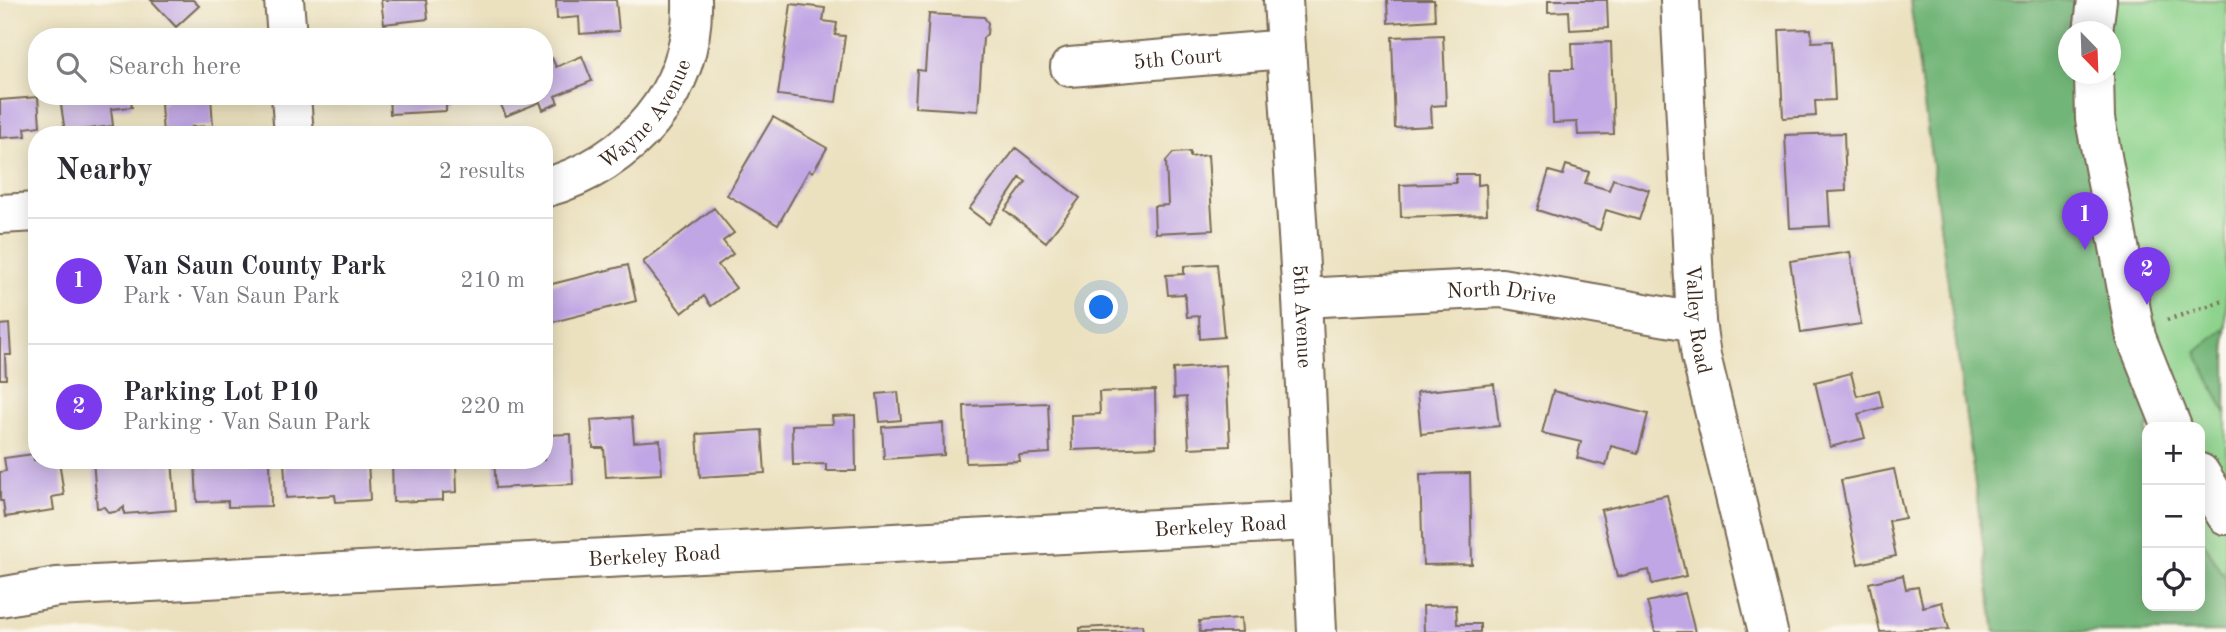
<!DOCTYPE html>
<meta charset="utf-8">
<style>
:root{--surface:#fff;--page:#f2f2f3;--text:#2b2b33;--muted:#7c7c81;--line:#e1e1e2;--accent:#7c3aed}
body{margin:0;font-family:"Old Standard TT",serif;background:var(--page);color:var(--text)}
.controls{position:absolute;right:21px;bottom:21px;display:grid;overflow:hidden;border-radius:14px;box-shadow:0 4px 18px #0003}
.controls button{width:63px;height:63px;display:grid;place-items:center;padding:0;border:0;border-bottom:2px solid var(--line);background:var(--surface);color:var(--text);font:35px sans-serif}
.compass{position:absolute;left:2058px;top:21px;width:63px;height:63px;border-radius:50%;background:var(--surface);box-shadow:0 4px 18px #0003;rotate:157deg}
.you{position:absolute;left:1102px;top:308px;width:24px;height:24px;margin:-18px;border:5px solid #fff;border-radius:50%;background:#1a73e8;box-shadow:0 0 0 10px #1a73e833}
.badge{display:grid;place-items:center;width:46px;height:46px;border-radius:50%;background:var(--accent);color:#fff;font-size:23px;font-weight:700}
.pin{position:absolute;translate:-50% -58px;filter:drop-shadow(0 2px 4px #0008)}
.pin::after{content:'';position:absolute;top:37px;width:24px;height:21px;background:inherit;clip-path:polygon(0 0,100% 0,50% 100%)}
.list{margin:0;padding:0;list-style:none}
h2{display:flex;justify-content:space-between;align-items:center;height:91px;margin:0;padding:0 28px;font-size:30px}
h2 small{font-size:23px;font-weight:400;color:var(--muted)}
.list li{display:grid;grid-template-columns:46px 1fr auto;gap:21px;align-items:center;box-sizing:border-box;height:126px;padding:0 28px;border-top:2px solid var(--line)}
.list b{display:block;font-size:26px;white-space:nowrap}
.list p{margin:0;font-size:23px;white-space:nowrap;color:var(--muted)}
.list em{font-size:23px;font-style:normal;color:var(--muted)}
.icon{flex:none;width:38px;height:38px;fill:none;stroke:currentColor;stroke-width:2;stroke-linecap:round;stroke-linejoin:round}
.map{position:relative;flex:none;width:2226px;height:632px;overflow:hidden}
.search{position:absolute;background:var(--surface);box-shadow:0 4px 18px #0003;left:28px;top:28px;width:525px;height:77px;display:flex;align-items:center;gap:18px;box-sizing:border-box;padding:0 24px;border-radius:28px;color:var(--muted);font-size:26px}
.panel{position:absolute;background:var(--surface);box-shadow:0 4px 18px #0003;left:28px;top:126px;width:525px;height:343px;border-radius:28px}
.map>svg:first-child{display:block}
.green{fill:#8dd38d;stroke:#647e56;stroke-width:2;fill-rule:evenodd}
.forest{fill:#72b578;stroke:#56704b;stroke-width:2}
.building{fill:#c0a6e4}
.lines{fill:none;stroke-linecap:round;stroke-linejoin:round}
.minor-casing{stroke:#796a56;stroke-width:42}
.path{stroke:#796a56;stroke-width:4.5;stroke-dasharray:2 5;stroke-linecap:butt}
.minor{stroke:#fff;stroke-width:38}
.labels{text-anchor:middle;stroke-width:5;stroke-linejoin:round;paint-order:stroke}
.street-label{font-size:21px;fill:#3b2a1e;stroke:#fbf7ec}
</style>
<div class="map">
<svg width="2226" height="632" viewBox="0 0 2226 632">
<rect width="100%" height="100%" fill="#fbf7ec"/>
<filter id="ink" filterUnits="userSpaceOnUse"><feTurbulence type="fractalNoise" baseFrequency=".0143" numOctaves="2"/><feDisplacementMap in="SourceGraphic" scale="14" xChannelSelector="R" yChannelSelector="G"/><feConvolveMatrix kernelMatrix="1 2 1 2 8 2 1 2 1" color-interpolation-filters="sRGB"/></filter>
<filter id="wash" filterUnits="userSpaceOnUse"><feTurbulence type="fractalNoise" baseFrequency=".00686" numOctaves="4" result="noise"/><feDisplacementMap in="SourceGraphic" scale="28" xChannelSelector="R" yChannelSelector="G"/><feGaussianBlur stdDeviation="1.57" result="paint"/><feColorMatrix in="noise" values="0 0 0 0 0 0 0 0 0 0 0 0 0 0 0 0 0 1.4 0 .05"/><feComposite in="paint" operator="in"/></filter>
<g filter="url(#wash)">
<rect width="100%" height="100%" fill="#ebe1bf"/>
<path class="green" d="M 1910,0 L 2226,0 L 2226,632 L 1995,632 ZM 2068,32 L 2110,32 L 2110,74 L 2068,74 ZM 2147,427 L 2200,427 L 2200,606 L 2147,606 Z"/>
<path class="forest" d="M 1910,0 L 2083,0 L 2094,31 L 2068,32 L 2068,74 L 2101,74 L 2156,427 L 2147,427 L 2147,606 L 2200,606 L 2200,536 L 2226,579 L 2226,632 L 1995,632 Z
M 2226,328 L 2226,414 L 2196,352 Z"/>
<g id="blocks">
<path class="building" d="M 151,0 L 193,0 L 199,6 L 176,27 Z
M 381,0 L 426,0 L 428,19 L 384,24 Z
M 556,0 L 616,0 L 619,31 L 580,34 L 579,17 L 557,19 Z
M 1387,0 L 1434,0 L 1435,20 L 1388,23 Z
M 1548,0 L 1607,0 L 1608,28 L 1570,30 L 1569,11 L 1548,12 Z
M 791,4 L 825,8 L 823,21 L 837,23 L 835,35 L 845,36 L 836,102 L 778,95 Z
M 929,14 L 984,17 L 988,23 L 987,34 L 983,38 L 978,111 L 915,107 L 917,70 L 925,71 Z
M 1811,29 L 1812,42 L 1832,41 L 1835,100 L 1815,101 L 1816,116 L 1783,118 L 1779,30 Z
M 1443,35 L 1446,105 L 1431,106 L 1432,126 L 1395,128 L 1392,37 Z
M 1611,42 L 1614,134 L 1578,135 L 1577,122 L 1553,123 L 1551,69 L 1573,69 L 1572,43 Z
M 582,56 L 592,81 L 555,96 L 558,103 L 543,110 L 540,102 L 506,116 L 497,96 L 544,96 L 544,61 L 552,58 L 556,67 Z
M 67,96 L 130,96 L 132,107 L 111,109 L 113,126 L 65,132 L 60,98 Z
M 165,96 L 211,96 L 213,126 L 192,127 L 193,134 L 163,135 L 161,103 L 165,103 Z
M 389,96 L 459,96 L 459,104 L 446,105 L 446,111 L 390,114 Z
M 38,97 L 40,126 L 25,128 L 26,136 L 0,138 L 0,100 Z
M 773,117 L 827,148 L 813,172 L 809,170 L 778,225 L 727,195 Z
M 1844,133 L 1846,191 L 1828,192 L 1830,226 L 1790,228 L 1785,135 Z
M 1016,148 L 1080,198 L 1046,242 L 1005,210 L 1026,182 L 1020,178 L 989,224 L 969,209 Z
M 1190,152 L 1190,157 L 1208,155 L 1213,230 L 1155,233 L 1154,206 L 1168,205 L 1166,161 L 1173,153 Z
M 1566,165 L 1589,172 L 1585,183 L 1609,190 L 1613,179 L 1649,190 L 1639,220 L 1606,210 L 1600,230 L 1537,210 L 1549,171 L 1563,175 Z
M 1456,174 L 1478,174 L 1478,185 L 1486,184 L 1487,214 L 1401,217 L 1400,185 L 1456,183 Z
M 714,208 L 734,233 L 723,241 L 733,254 L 718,265 L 736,288 L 711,306 L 704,296 L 682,313 L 643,262 Z
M 1850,252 L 1861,324 L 1801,333 L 1790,261 Z
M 1217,264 L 1224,337 L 1200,339 L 1199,316 L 1187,317 L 1185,294 L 1168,295 L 1166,275 L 1184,274 L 1184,266 Z
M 628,265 L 636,301 L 545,324 L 544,286 Z
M 9,324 L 11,355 L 5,355 L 6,379 L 0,379 L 0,325 Z
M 1226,365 L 1230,446 L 1189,448 L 1186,397 L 1174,398 L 1173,369 Z
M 1851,373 L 1857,396 L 1879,390 L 1883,407 L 1858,414 L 1865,438 L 1830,447 L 1815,382 Z
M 1494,384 L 1499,426 L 1421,434 L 1417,392 Z
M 1155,390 L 1156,447 L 1072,450 L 1071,415 L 1100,414 L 1099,392 Z
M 1553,391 L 1648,414 L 1638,453 L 1611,446 L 1606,466 L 1577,458 L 1581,442 L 1542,433 Z
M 898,392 L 901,420 L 880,422 L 877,394 Z
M 1048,403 L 1050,453 L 1019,455 L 1020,461 L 966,463 L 964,406 Z
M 855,415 L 856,471 L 826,471 L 826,464 L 793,465 L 792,425 L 833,424 L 832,416 Z
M 632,417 L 634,442 L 660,440 L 662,474 L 606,477 L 604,448 L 593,448 L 591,420 Z
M 943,423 L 944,455 L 884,459 L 882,427 Z
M 762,430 L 765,473 L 700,477 L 697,434 Z
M 571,434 L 573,484 L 496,488 L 494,460 L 544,460 L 544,435 Z
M 33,454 L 34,460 L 59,460 L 64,495 L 52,497 L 54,510 L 5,517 L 3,501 L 0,501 L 0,472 L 6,471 L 4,458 Z
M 93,460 L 172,460 L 176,510 L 124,514 L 124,507 L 119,511 L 109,513 L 104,507 L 97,508 Z
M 195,460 L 270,460 L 271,506 L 228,507 L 228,501 L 197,502 Z
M 284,460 L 368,460 L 370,500 L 336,502 L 335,495 L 286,498 Z
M 392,460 L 456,463 L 457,492 L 443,493 L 443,500 L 393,502 Z
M 1894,469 L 1905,518 L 1889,521 L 1896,556 L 1858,564 L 1841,480 Z
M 1470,473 L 1472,564 L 1423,565 L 1420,474 Z
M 1667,495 L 1686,576 L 1652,584 L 1649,570 L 1617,577 L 1601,510 Z
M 1903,575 L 1906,589 L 1918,587 L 1923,607 L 1942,602 L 1949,629 L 1880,632 L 1869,583 Z
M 1685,593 L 1695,632 L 1655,632 L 1647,602 Z
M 1456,605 L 1457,624 L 1480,624 L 1480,632 L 1424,632 L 1423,606 Z
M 1241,618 L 1242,632 L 1200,632 L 1199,621 Z
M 1142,625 L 1143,632 L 1080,632 L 1080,628 Z"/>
</g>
</g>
<g filter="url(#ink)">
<use href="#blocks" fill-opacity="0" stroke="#796a56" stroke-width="2"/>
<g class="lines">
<defs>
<g id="minor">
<path d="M 284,0 L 287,37"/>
<path id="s1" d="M 1283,0 L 1302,298 L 1317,632"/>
<path id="s2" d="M 1680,0 L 1696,322 L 1701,356 L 1768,632"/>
<path d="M 2093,32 L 2097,0"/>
<path id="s3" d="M 1070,67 L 1286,49"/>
<path d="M 2094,74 L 2095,119 L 2136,337 L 2172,427"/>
<path d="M 291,96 L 294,135"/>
<path id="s4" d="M 544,188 C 630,164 695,92 692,0"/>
<path d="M 0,214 L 37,212"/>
<path id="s5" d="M 1302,298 L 1501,288 L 1696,322"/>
<path d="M 2200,473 L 2226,515"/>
<path id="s6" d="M 0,597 L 57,587 L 1309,521"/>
</g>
</defs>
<use href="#minor" class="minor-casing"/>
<path class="path" d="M 2167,320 L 2226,300"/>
<use href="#minor" class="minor"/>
</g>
</g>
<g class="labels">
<g class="street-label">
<text dy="7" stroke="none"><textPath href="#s3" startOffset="108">5th Court</textPath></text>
<text dy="7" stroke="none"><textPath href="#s4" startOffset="130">Wayne Avenue</textPath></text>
<text dy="7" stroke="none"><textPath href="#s5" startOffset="200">North Drive</textPath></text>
<text dy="7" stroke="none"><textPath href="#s1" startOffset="317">5th Avenue</textPath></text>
<text dy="7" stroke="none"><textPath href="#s2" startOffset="320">Valley Road</textPath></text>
<text dy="7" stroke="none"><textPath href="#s6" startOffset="1223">Berkeley Road</textPath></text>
<text dy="7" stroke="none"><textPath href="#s6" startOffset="656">Berkeley Road</textPath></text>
</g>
</g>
</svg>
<div class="controls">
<button>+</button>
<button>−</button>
<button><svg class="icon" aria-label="locate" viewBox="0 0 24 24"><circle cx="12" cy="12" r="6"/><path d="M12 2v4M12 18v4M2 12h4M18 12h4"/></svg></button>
</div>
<svg class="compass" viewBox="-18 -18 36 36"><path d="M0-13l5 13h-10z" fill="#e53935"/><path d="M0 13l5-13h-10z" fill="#7c7c81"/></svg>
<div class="you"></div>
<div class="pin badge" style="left:2085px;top:250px">1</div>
<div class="pin badge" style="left:2147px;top:305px">2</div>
<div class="search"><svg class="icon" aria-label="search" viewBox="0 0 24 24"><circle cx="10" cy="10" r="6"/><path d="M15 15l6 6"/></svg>Search here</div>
<section class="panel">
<h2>Nearby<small>2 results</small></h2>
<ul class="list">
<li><span class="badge">1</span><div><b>Van Saun County Park</b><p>Park · Van Saun Park</p></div><em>210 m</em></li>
<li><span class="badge">2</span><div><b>Parking Lot P10</b><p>Parking · Van Saun Park</p></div><em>220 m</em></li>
</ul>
</section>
</div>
